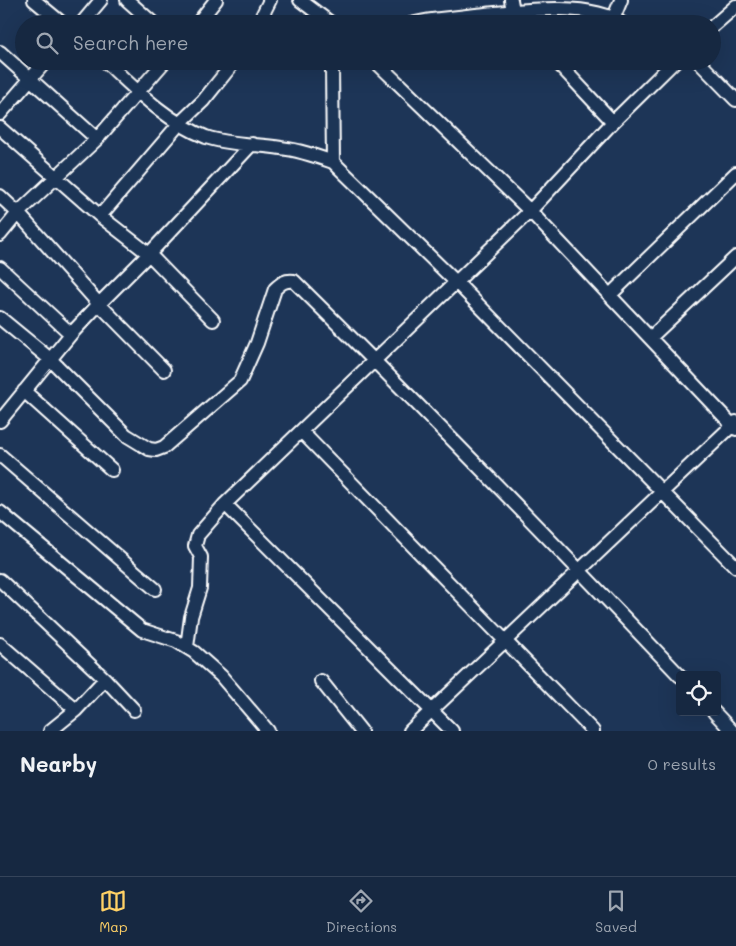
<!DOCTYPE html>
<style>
:root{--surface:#162841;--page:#1f3048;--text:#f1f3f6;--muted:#9ea6b1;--line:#35445a;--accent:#ffd166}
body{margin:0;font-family:Mali,sans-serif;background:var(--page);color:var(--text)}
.controls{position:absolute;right:15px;bottom:15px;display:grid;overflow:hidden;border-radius:5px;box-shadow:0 5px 20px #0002}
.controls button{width:45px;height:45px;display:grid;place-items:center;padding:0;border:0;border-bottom:1px solid var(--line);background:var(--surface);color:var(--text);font:25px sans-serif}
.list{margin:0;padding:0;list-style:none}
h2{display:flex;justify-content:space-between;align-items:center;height:65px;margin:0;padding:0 20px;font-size:21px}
h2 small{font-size:16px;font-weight:400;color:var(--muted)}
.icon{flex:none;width:28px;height:28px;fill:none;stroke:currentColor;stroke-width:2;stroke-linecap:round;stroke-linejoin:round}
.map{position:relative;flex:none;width:736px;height:731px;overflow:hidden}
.search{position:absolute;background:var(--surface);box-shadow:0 5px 20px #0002;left:15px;right:15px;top:15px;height:55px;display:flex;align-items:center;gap:12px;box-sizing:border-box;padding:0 18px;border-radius:28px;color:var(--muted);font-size:19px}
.sheet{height:145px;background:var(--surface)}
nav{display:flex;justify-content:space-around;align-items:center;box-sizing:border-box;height:70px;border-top:1px solid var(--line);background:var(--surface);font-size:14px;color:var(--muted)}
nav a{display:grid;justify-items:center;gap:2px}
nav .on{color:var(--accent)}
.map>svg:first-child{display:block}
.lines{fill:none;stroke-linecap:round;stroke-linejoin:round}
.street-casing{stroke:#fff;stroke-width:16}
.street{stroke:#1d3557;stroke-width:12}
</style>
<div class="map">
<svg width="736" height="731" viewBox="0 0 736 731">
<rect width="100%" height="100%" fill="#1d3557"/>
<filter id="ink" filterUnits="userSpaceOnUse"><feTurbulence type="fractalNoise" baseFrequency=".02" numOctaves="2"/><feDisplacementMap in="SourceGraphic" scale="10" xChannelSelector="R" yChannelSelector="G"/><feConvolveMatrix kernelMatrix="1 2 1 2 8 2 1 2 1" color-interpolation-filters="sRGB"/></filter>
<g filter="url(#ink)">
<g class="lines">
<defs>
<path id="street" d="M 34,0 L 63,24
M 127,0 L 154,24
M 300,0 L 332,24
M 511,0 L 513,11 L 520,24
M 614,17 L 621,0
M 81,24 L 101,0
M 197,24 L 216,0
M 258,24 L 270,0
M 411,24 C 432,18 455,18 476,15 C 517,11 589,0 623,24
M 712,27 L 736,6
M 0,52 L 97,139
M 105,61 C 135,89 167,122 206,137 C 229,145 257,144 281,148 C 299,150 316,156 333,162
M 337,61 L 332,68 L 333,162 L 457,283 L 736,567
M 375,61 L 530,211 L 736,429
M 556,61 L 613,122
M 698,61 L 736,100
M 0,114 L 46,61
M 0,128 L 100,216 L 149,254 L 213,320
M 0,196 L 18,213 L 99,304 L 71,334 L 0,421
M 100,216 L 180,123 L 203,101 L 235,61
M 0,235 L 18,213 L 97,139 L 165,61
M 0,268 L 71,334
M 610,295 L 736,173
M 0,318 L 50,359 L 126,435 L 149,449 L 156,450 L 164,447 L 240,381 L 257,343 L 275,289 C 281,283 285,280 294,281 C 425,410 553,542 680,676
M 650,338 L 736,257
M 164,370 L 99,304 L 149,254 L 252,144
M 24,391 L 112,470
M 301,431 L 593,731
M 0,455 L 155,589
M 225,504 L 452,731
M 0,512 L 142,630 L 176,641 L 194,652 L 221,676 L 268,731
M 0,580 L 105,679 L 134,710
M 0,644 L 76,710
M 187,647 L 191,617 L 200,588 L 201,557 L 195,546 L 198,535 L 225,504 L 530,211 L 613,122 L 675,61
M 321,681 L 361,731
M 714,712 L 732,731
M 50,731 L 76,710 L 105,679
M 410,731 L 736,422"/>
</defs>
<use href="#street" class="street-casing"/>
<use href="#street" class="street"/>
</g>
</g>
</svg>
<div class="controls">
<button><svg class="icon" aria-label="locate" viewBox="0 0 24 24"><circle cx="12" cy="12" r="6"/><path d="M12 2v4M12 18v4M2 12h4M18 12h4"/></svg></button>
</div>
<div class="search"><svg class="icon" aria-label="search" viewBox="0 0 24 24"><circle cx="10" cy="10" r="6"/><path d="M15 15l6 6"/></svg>Search here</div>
</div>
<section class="sheet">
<h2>Nearby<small>0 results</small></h2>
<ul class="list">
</ul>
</section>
<nav>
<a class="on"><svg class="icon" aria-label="map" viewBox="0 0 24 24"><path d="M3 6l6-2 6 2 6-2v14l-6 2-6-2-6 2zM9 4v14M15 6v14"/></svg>Map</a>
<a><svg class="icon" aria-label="directions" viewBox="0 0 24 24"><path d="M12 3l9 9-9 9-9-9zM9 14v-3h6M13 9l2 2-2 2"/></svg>Directions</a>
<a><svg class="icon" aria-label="saved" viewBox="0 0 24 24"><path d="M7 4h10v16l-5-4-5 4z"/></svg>Saved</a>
</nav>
